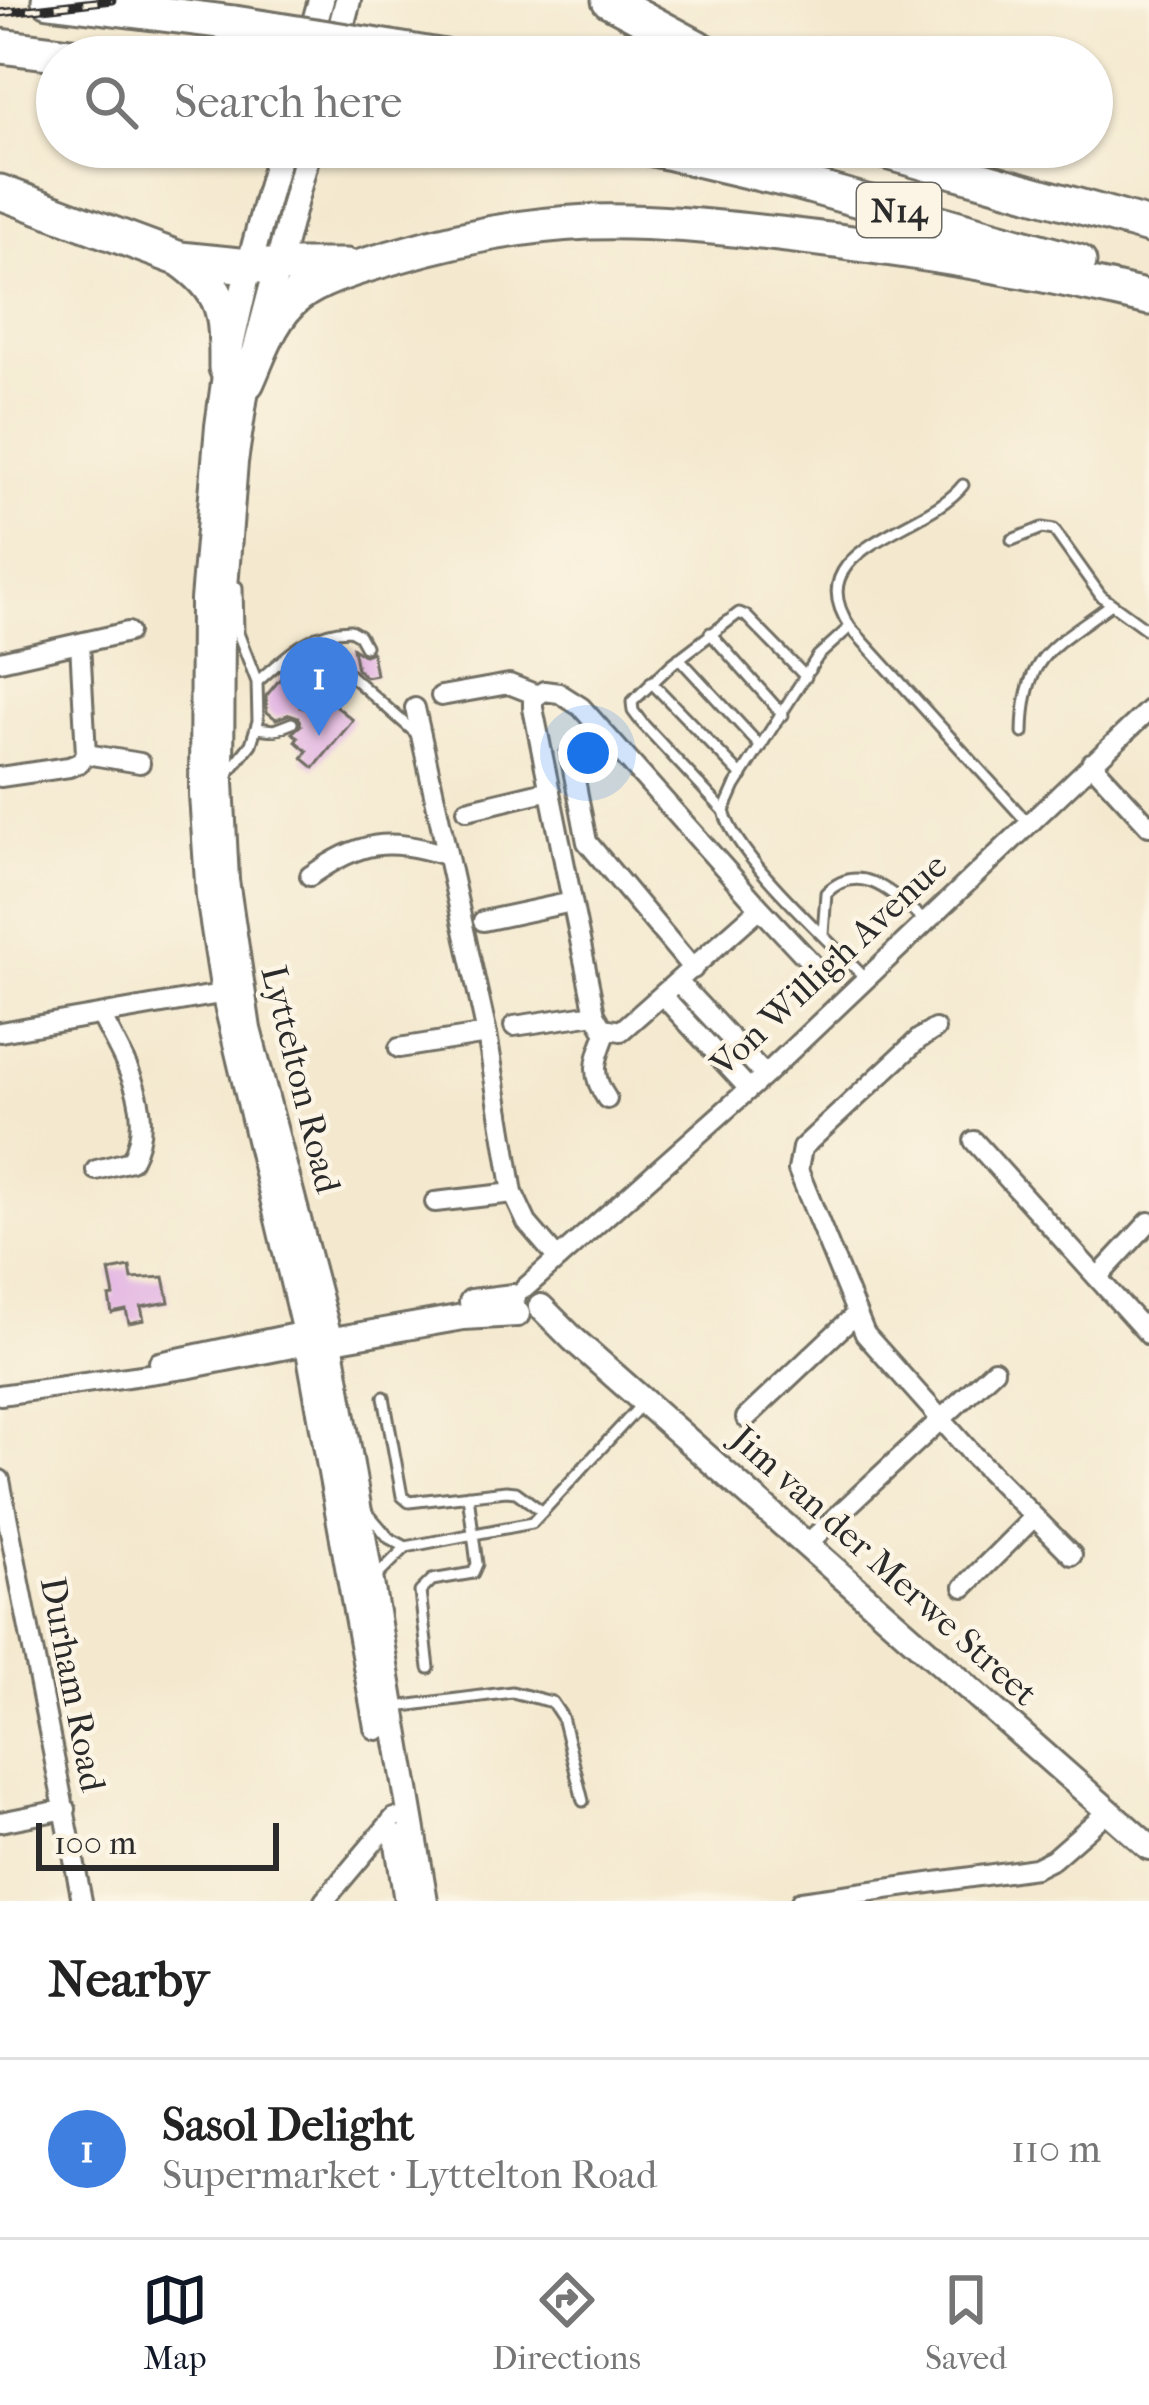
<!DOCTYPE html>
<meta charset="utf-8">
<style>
:root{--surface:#fff;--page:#f2f2f2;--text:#222;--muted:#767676;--line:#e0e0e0;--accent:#111827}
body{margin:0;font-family:"IM FELL French Canon",serif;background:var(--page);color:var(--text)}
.scale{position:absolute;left:36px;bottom:30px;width:243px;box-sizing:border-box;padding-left:12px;border:6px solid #2b2b2b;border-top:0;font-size:33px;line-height:42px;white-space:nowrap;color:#2b2b2b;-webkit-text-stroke:9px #fcf5e5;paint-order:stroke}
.you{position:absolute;left:588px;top:753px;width:42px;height:42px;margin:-30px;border:9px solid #fff;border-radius:50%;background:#1a73e8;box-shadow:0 0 0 18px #1a73e833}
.badge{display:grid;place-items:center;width:78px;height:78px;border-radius:50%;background:var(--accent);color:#fff;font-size:39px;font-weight:700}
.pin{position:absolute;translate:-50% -99px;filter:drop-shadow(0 3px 6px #0008)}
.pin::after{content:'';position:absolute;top:63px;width:42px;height:36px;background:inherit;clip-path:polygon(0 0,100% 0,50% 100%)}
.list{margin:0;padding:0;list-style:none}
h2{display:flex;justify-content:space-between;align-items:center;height:156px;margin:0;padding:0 48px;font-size:51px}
h2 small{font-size:39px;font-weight:400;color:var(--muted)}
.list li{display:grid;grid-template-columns:78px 1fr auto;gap:36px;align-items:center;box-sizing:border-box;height:180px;padding:0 48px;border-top:3px solid var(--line)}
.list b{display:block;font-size:45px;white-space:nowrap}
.list p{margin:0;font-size:39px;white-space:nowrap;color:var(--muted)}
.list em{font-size:39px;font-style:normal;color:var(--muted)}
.icon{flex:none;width:66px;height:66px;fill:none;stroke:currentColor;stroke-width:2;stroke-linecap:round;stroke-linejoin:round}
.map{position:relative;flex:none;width:1149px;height:1901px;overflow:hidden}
.search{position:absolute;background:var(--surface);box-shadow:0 3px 9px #0004;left:36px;right:36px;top:36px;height:132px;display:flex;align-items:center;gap:30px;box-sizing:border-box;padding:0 42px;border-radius:66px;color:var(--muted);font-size:45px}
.sheet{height:336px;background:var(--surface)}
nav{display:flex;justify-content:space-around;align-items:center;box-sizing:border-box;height:168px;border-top:3px solid var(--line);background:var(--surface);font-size:33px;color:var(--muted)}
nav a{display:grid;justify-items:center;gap:6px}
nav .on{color:var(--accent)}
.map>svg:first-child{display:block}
.building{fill:#e0aee3}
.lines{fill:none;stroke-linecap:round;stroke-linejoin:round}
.lane-casing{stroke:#716e64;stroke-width:15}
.street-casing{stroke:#716e64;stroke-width:24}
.secondary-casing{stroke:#716e64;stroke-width:30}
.highway-casing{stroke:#716e64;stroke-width:39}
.lane{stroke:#fff;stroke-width:9}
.street{stroke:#fff;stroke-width:18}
.secondary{stroke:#fff;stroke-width:24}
.highway{stroke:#fff;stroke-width:33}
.rail-casing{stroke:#2b2b2b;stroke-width:9}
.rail{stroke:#fcf5e5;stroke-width:4.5;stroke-dasharray:14;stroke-linecap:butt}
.highway-bridge-casing{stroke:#716e64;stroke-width:39;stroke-linecap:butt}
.highway-bridge{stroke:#fff;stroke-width:33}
.labels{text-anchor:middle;stroke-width:9;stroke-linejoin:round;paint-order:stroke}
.shield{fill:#fcf5e5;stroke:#6a6863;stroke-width:3}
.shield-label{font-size:33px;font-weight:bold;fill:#2b2b2b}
.street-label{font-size:36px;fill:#2b2b2b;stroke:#fcf5e5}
</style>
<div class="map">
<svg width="1149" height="1901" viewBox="0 0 1149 1901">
<rect width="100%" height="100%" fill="#fcf5e5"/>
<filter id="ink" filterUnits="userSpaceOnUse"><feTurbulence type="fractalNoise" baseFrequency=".00833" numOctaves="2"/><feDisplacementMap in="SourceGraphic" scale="24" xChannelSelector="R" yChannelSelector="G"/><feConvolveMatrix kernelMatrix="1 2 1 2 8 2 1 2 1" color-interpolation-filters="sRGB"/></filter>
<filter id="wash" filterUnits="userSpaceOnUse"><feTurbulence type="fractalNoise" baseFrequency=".004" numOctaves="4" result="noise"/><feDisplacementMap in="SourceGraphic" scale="48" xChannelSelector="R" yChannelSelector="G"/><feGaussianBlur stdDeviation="2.7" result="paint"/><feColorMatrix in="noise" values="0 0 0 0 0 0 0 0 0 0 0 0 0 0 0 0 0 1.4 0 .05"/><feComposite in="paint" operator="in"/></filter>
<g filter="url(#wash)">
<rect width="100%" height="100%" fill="#f4e9cf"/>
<g id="blocks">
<path class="building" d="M 353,648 L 364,655 L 372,652 L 376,675 L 366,677 L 357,669 Z
M 310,651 L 324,664 L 301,697 L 300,707 L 313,710 L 324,696 L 353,720 L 314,768 L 302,758 L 307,751 L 295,741 L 298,737 L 292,733 L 301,725 L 298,717 L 290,714 L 276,719 L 267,712 L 266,696 L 295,661 Z
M 130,1267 L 132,1279 L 164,1277 L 169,1302 L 141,1307 L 144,1320 L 129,1323 L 126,1310 L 112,1313 L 109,1297 L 114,1296 L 109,1271 Z"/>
</g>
</g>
<g filter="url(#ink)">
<use href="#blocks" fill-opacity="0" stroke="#716e64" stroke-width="3"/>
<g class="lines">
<defs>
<path id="lane" d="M 963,485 C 927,532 796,547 850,627 L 1028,823
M 1012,540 L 1042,528 L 1054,530 L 1101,596 L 1149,631
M 850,627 L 818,656 L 735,786 L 724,811 C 736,858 829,940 865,978
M 710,633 L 783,715
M 316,637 L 325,653 L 419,736
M 679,658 L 761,747
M 257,682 C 284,658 311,630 350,630 L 359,635 L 365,646
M 651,682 L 742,776
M 308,702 L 336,663
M 257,728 L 274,730 L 292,723
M 1023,733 C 1024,654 1052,648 1110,605
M 228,773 L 251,744 L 258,721 L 257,682 L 238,633 L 237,587
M 724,811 L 642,723 L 633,711 L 632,702 L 672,664 L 739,613 L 746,616 L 806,677
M 823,934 L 826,893 C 862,858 896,897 925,921
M 384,1397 L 402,1496 L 409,1502 L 506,1491 L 516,1492 L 543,1512
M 366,1511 L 389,1538 L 406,1547
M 377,1576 L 406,1547 L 532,1523 L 641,1405
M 429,1668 L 420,1592 L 432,1580 L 473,1573 L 477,1564 L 468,1495
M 396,1707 L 512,1692 L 552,1702 L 562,1717 L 583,1801"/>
<path id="street" d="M 0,661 L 128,632
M 544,691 L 559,693 L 581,707 L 760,908 L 621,1031 L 603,1028 L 595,1014 L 533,708 L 533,699 Z
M 441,696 L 509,684 L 537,695
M 415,708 L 487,1034 L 513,1193 L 527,1223 L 558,1259
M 86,754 L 140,763
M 570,754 L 587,842 L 693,969
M 1091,763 L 1149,826
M 0,777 L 69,767 L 79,763 L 86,754 L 80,643
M 467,810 L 550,790
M 310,876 C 362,841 385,837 446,855
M 760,908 L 817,969
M 483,921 L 572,902
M 678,982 L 765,1075
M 662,995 L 749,1089
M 514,1026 L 595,1014
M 935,1029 L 919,1039 L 802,1148 L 798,1170 L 865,1334 L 973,1455 L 1072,1555
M 0,1032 L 232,992
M 399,1048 L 487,1034
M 607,1099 C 589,1073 596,1059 607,1031
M 974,1141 L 1149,1335
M 96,1170 L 131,1161 C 158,1111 124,1061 101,1015
M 435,1202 L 513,1193
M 1098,1277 L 1149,1222
M 525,1288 L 765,1075 L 1149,710
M 159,1362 L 305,1331
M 0,1395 L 191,1368 L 308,1345
M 746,1418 L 855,1315
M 0,1480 L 82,1901
M 808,1543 L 994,1370
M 964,1587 L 1033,1518
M 0,1822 L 66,1809
M 324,1901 L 394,1818
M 801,1901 L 1035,1868 L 1053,1859 L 1108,1811"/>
<path id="secondary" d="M 305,57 L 321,0
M 333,57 L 348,0
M 281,147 L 249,266 L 226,368 L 218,426 L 203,600 L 202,795 L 209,897 L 224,993 L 308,1345 L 377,1727
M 309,147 L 247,382 L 235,462 L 222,625 L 221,782 L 226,880 L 248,1029 L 330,1341 L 425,1901
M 472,1302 L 513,1297
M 541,1307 L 573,1339 L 1149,1847
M 316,1343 L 463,1317 L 517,1314
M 397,1838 L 407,1901"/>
<path id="highway" d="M 49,0 L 234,23
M 609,0 L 715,57
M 0,46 L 87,57
M 391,48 L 445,57
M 645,147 L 799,183 L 1079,262
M 869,147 L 1149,226
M 0,192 L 180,259 L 249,266 L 346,266
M 180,259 C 227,292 226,314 226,368
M 247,382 C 260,353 271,317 297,296 C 321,277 361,267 390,258 C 453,239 521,225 588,222 C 652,220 716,227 779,234 C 904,248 1027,269 1149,298"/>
</defs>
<use href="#lane" class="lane-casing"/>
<use href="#street" class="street-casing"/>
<use href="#secondary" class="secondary-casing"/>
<use href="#highway" class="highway-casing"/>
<use href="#lane" class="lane"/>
<use href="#street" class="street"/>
<use href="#secondary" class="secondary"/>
<use href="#highway" class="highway"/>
<defs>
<path id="rail" d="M 0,13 L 112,0"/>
</defs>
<use href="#rail" class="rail-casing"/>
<use href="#rail" class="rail"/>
<defs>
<path id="highway-bridge" d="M 234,23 L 391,48"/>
</defs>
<use href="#highway-bridge" class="highway-bridge-casing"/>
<use href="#highway-bridge" class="highway-bridge"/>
</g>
</g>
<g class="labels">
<rect class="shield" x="857" y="183" width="84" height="54" rx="9"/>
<g class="shield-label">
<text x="899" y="222">N14</text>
</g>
<g class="street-label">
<text transform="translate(828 964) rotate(-43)" y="13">Von Willigh Avenue</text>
<text transform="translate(302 1079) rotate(76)" y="13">Lyttelton Road</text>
<text transform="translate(885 1565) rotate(42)" y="13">Jim van der Merwe Street</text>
<text transform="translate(74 1684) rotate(79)" y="13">Durham Road</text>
</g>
</g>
</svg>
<div class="scale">100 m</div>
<div class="you"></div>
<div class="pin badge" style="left:319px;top:736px;background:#3f7fe0">1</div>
<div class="search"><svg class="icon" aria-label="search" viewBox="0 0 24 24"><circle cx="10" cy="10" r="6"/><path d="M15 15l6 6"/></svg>Search here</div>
</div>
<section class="sheet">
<h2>Nearby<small></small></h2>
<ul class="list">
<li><span class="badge" style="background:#3f7fe0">1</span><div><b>Sasol Delight</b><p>Supermarket · Lyttelton Road</p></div><em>110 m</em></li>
</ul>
</section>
<nav>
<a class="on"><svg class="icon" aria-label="map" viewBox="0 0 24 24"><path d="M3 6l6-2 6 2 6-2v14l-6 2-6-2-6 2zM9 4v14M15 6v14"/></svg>Map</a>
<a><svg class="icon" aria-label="directions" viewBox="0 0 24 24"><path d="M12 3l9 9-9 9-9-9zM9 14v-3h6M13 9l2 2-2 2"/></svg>Directions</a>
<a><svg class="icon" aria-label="saved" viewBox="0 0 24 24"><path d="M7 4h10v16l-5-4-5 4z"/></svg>Saved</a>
</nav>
